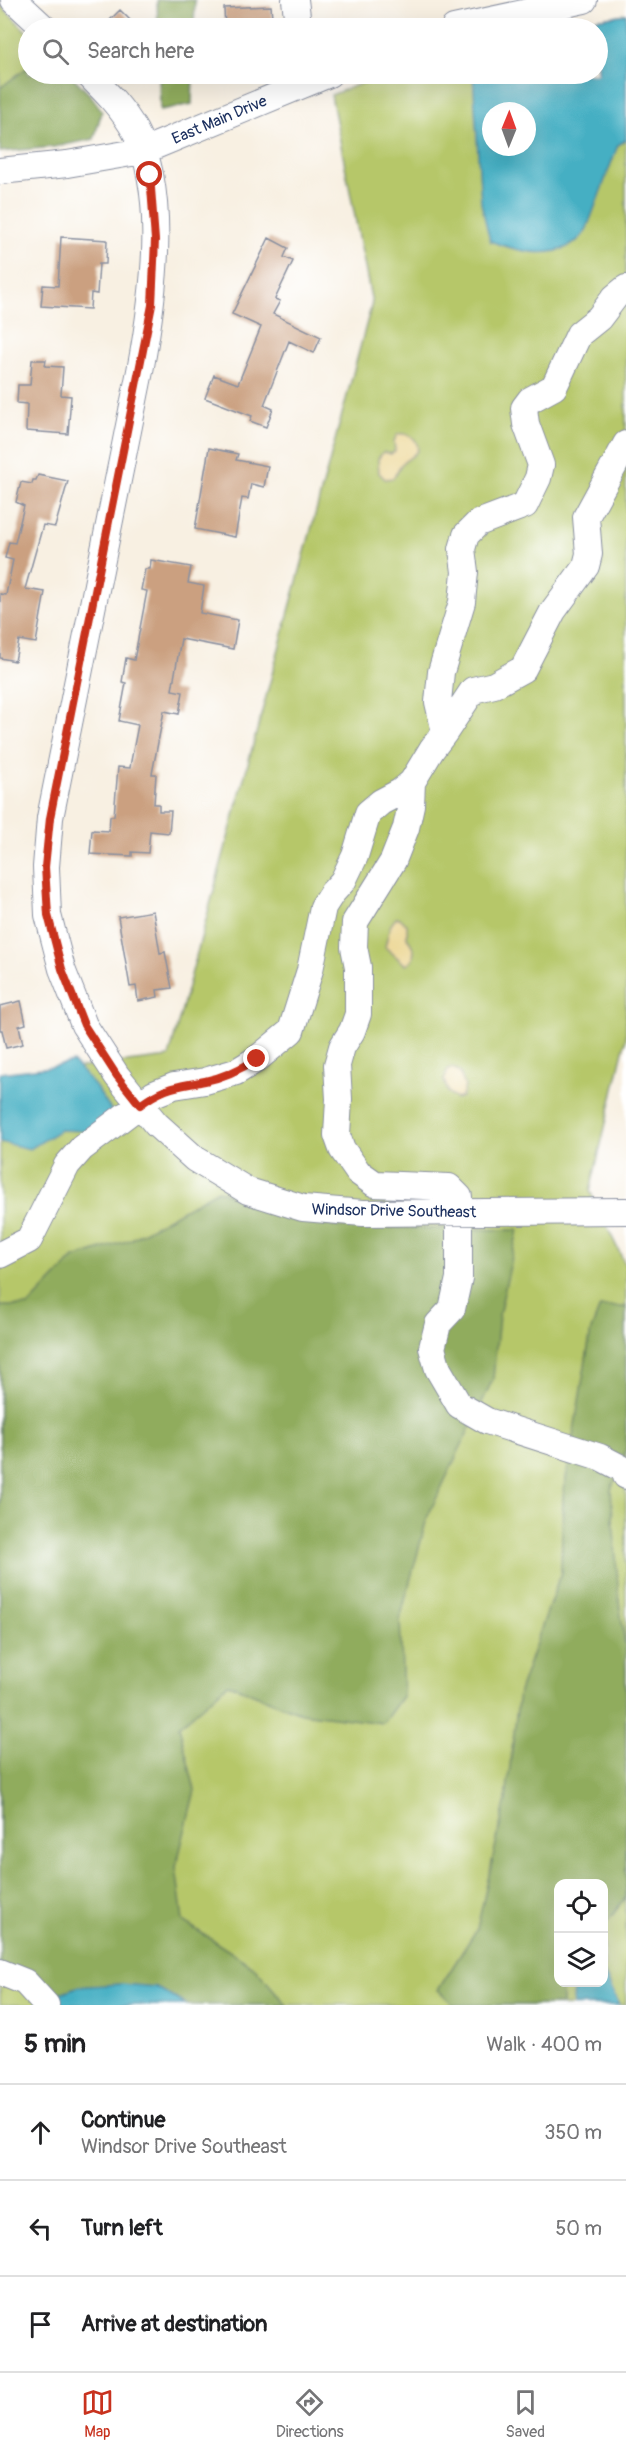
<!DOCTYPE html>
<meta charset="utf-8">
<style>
:root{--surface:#fff;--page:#f6f6f6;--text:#202124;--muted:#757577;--line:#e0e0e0;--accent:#c8321e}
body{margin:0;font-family:Pangolin,sans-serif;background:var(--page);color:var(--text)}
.controls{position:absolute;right:18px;bottom:18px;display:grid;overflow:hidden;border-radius:12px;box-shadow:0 6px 24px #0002}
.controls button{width:54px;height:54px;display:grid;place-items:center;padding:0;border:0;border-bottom:2px solid var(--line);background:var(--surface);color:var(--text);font:30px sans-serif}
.compass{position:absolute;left:482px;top:102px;width:54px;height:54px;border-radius:50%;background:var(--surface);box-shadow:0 6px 24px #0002;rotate:1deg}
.stop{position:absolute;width:18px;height:18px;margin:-14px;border:4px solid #c8321e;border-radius:50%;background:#fff}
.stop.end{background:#c8321e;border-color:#fff;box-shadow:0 2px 6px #0008}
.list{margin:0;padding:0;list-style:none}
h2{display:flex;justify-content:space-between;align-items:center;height:78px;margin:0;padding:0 24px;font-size:26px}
h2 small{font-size:20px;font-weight:400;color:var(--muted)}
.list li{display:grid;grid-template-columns:39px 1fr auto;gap:18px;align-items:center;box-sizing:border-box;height:96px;padding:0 24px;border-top:2px solid var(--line)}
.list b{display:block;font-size:22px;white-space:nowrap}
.list p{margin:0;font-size:20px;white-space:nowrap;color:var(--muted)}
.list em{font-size:20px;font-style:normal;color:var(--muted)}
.icon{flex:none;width:33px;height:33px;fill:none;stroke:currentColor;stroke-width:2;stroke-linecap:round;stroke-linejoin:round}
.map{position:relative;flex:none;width:626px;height:2005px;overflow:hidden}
.search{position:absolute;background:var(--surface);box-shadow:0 6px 24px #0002;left:18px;right:18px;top:18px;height:66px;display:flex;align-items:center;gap:15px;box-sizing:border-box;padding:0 21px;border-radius:33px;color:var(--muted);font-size:22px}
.sheet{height:366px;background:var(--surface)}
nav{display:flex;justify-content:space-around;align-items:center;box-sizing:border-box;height:84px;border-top:2px solid var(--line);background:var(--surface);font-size:16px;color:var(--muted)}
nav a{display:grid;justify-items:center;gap:3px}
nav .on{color:var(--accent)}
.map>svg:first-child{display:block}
.green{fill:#b6c769;stroke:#687b64;stroke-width:1.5;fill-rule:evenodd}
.forest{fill:#90ac5d;stroke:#566e5e;stroke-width:1.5}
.sand{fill:#eeda9e;stroke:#84847e;stroke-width:1.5}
.water{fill:#44afc3;stroke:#306f90;stroke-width:1.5;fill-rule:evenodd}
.building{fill:#cba080}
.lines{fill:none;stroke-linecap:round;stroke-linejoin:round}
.minor-casing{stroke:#8a90a0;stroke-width:28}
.minor{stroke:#fff;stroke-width:26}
.route{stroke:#c8321e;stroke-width:8}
.labels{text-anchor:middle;stroke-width:4.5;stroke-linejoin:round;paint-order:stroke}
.street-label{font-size:16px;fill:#1b2f5e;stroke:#fff}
</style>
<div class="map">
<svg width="626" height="2005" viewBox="0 0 626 2005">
<rect width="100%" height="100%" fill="#fff"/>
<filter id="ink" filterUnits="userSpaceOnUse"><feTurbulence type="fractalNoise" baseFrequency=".0167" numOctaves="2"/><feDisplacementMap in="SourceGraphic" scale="12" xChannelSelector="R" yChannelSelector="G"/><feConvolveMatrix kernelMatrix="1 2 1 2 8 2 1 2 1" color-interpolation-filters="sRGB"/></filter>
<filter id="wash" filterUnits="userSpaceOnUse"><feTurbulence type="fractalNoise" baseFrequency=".008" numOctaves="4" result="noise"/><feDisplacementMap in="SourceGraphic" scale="24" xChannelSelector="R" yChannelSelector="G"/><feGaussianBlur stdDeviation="1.35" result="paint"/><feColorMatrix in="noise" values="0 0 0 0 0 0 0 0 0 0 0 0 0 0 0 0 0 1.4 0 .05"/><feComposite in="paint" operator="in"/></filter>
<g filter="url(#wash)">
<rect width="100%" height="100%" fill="#f8f0e2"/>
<path class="green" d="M 0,4 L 28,33 L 28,67 L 0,88 Z
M 626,14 L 626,1038 L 590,1191 L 626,1266 L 626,2005 L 0,2005 L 0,1077 L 169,1057 L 372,303 L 331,95 L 386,74 L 598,74 L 598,28 L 541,28 ZM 491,111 L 527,111 L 527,147 L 491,147 ZM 558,1884 L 604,1884 L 604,1982 L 558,1982 Z"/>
<path class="forest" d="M 157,0 L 195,0 L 194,28 L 158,28 Z
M 28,67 L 28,74 L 70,74 L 92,97 L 102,111 L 94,139 L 54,147 L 0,152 L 0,88 Z
M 159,74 L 193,74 L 192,104 L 160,110 Z
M 218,1190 L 270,1213 L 338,1227 L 518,1230 L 499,1315 L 493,1379 L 427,1518 L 400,1619 L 403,1695 L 383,1723 L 301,1713 L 228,1684 L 179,1726 L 195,1790 L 176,1867 L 183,1921 L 254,1967 L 287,2005 L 186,2005 L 156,1987 L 52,1996 L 0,1964 L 0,1306 L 28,1306 L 74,1258 L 130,1240 Z
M 600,1307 L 626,1307 L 626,1449 L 611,1490 L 619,1600 L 626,1652 L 626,1897 L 604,1926 L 604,1884 L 558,1884 L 558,1982 L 562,1983 L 562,2005 L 454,2005 L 438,1990 L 477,1929 L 506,1799 L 519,1692 L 561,1572 L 563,1496 L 591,1330 Z"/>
<path class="sand" d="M 398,434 C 404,433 411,435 415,440 C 425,454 405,458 400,466 C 397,471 397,474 393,478 L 385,479 L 379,473 L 378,459 L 383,452 L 391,454 L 395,451 L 394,441 Z
M 396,918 L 400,918 L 407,925 L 407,937 L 414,949 L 413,959 L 406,965 L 385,947 L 390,926 Z
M 452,1068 L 459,1071 L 465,1086 L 462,1097 L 456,1099 L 448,1092 L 444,1080 L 448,1070 Z"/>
<path class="water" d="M 626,14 L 626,140 L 618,145 L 586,231 C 563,263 522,253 490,241 L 481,203 L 473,74 L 598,74 L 598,28 L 541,28 ZM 491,111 L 527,111 L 527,147 L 491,147 Z
M 73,1062 L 95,1086 L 115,1116 L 88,1131 L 60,1130 L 30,1149 L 0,1142 L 0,1073 L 51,1067 Z
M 604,1972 L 619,2005 L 573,2005 L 574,1983 L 604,1982 Z
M 121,1984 L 156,1987 L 186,2005 L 60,2005 L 52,1996 L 77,1987 Z"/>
<g id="blocks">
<path class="building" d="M 271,6 L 273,28 L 225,28 L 224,8 Z
M 120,10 L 138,28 L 102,28 Z
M 61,237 L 107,240 L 106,264 L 99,264 L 97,294 L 91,293 L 90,309 L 41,306 L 43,285 L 58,286 Z
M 269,238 L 288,248 L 284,257 L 293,261 L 275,299 L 280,301 L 273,314 L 321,337 L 314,353 L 289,341 L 264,405 L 273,409 L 266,427 L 250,421 L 252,416 L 205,398 L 214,375 L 238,384 L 261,327 L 232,314 Z
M 32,360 L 46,360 L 45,366 L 63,367 L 61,395 L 71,396 L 68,434 L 26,431 L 27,404 L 17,403 L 18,385 L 30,385 Z
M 209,448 L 238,454 L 236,460 L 268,466 L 264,487 L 251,484 L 248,499 L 242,498 L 235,537 L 195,529 Z
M 38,475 L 68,481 L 55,527 L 43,525 L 25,589 L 45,592 L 36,643 L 19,640 L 15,661 L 0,658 L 0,594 L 6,595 L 13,560 L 5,558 L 9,542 L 15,543 L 24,506 L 16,502 L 21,482 L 32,484 L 33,480 L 36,480 Z
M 151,560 L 191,567 L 188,583 L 204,586 L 200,613 L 238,620 L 233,649 L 181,639 L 172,690 L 183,692 L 179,714 L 164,711 L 152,774 L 156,774 L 154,804 L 159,804 L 159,811 L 171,811 L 169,833 L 150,831 L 148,853 L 132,852 L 132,856 L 90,854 L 92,830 L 109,831 L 110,816 L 114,816 L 118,767 L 130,768 L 131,761 L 138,725 L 119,721 L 126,683 L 122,682 L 126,658 L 134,660 L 147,591 L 141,590 L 145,569 L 150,569 Z
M 153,911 L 160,953 L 165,952 L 172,988 L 157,990 L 158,997 L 138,1001 L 136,986 L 130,987 L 118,917 Z
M 21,1001 L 26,1024 L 19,1026 L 23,1044 L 6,1048 L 2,1030 L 0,1030 L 0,1006 Z"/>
</g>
</g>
<g filter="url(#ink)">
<use href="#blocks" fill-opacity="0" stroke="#8a90a0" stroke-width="1.5"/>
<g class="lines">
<defs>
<path id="minor" d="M 14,0 L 44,28
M 293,28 L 297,16 L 295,0
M 454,28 L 584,0
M 88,74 C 105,91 123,109 135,131 C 169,194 153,302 140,371 L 50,818 L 46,867 L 48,915 L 62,969 L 84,1025 L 117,1076 L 156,1124 L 195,1159 L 248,1191 L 303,1208 L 363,1213 L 626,1211
M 0,171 L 67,164 L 143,151 L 329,74
M 445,732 L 473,690 L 494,685 L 523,669 L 553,611 L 586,566 L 589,554 L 586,517 L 626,444
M 412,782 L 411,805 L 406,828 L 393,861 L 355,922 L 354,947 L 358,967 L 358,1014 L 352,1031 L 342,1047 L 337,1065 L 339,1099 L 337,1135 L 342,1149 L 358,1172 L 375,1184 L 449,1187 L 459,1197 L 459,1278 L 452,1309 L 438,1324 L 432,1348 L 438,1369 L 459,1405 L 487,1421 L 600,1457 L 625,1470 L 626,1476
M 0,1255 L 29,1240 L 67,1165 L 82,1148 L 154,1094 L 174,1086 L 205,1081 L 236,1072 L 257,1059 L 291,1031 L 310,970 L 323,907 L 332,893 L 343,881 L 355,856 L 368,813 L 381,802 L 400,792 L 412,782 L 432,749 L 445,732 L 438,702 L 441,672 L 462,602 L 465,572 L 462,549 L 466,535 L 478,523 L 525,505 L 538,478 L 541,465 L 526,424 L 524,408 L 530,400 L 554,387 L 579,334 L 599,318 L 615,297 L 626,288
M 0,1972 L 25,1982 L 46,2005"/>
</defs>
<use href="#minor" class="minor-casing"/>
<use href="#minor" class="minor"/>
</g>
</g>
<g class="lines" filter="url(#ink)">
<path class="route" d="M 150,175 L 155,240 L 152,305 L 50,818 L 45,867 L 48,915 L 62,969 L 84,1025 L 117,1076 L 140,1105 C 165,1086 177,1087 205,1081 C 225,1077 241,1069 257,1059"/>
</g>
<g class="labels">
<g class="street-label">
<text transform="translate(219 119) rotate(-23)" y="6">East Main Drive</text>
<text transform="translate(394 1210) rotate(1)" y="6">Windsor Drive Southeast</text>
</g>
</g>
</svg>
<div class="controls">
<button><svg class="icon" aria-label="locate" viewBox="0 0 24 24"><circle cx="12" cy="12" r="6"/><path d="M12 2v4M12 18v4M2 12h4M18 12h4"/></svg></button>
<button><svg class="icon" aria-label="layers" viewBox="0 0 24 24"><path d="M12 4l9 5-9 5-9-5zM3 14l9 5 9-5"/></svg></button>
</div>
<svg class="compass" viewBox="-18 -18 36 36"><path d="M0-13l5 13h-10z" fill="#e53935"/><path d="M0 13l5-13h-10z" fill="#757577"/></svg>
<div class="stop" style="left:150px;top:175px"></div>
<div class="stop end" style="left:257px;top:1059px"></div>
<div class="search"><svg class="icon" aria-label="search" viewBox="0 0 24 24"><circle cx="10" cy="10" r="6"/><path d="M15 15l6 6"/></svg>Search here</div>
</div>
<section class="sheet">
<h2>5 min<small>Walk · 400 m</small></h2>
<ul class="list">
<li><svg class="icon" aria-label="ahead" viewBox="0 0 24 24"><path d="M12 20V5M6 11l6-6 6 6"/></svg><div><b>Continue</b><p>Windsor Drive Southeast</p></div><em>350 m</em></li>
<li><svg class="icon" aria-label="left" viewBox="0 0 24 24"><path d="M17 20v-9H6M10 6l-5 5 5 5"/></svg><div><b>Turn left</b></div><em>50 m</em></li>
<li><svg class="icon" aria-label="arrive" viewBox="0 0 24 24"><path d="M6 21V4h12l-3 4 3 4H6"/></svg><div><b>Arrive at destination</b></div></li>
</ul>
</section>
<nav>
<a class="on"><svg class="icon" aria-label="map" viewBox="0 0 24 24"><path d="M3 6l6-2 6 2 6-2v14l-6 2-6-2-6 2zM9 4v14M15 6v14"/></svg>Map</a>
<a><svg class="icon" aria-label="directions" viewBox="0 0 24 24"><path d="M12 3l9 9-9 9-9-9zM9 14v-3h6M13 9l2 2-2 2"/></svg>Directions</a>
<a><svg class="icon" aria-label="saved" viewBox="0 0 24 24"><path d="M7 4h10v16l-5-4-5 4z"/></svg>Saved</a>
</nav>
